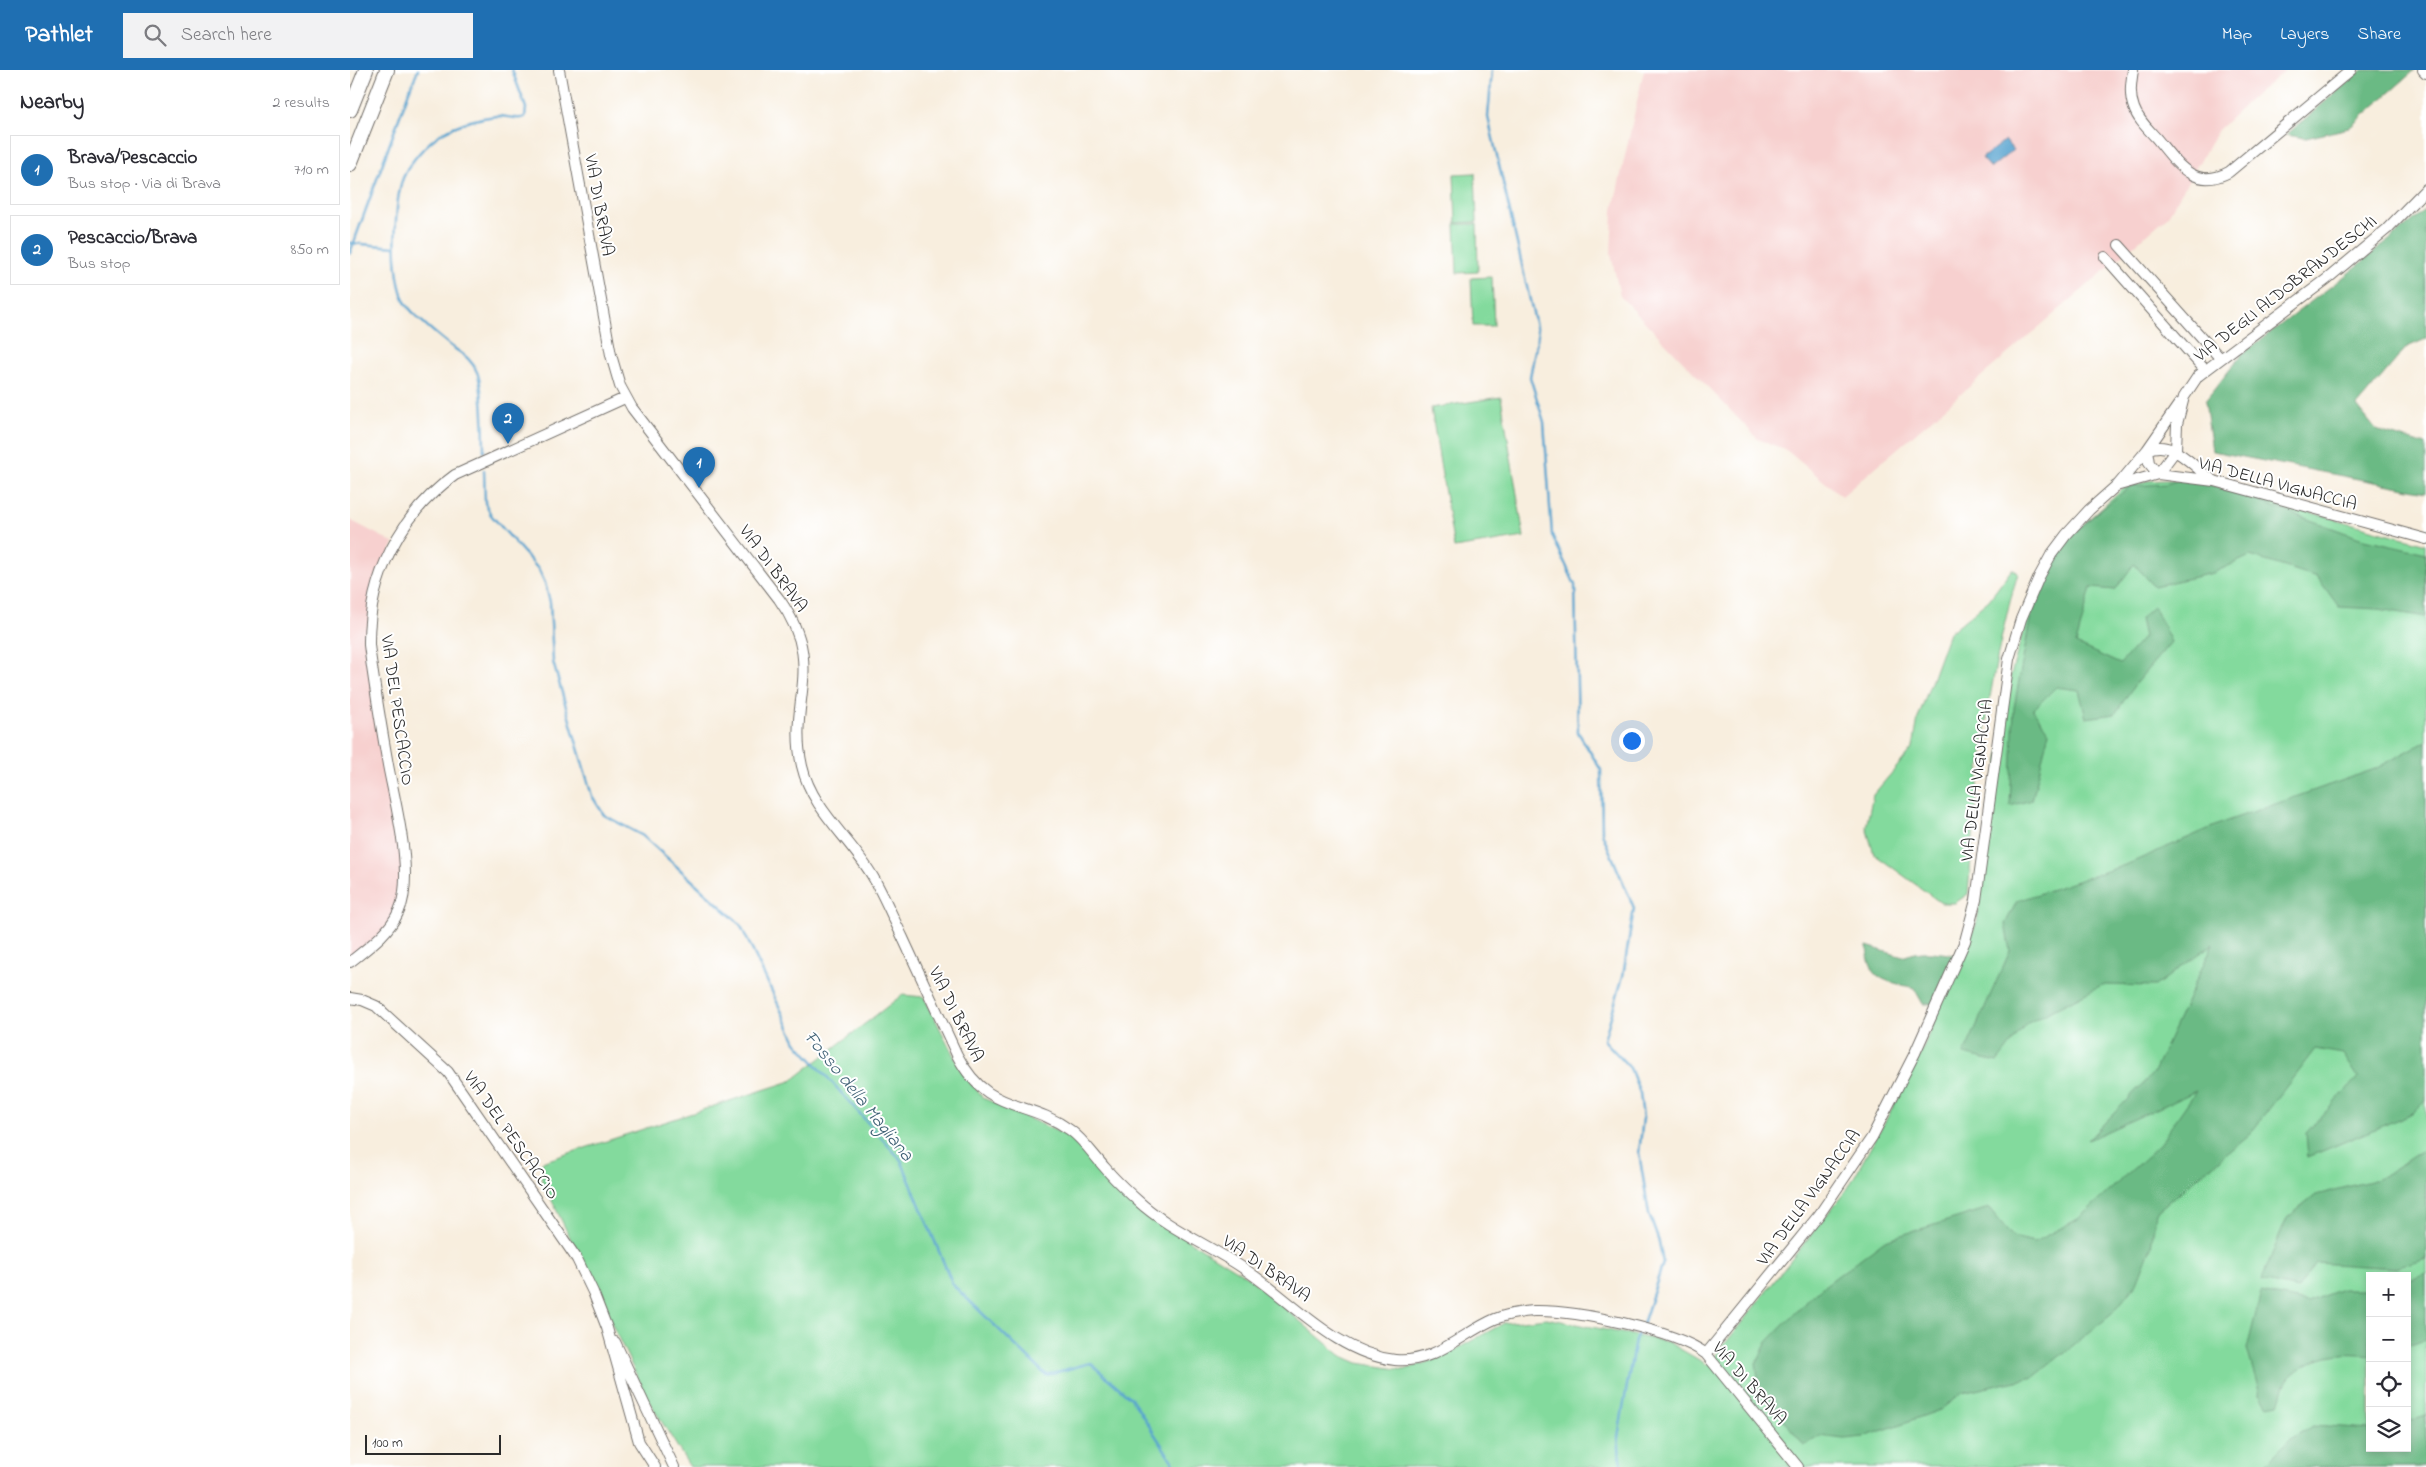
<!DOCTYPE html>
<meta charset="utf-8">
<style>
:root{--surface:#fff;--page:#f2f2f3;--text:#2b2b33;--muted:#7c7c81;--line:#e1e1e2;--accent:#1f6fb2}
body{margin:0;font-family:"Indie Flower",sans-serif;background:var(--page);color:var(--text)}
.controls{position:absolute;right:15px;bottom:15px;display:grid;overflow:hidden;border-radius:0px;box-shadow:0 2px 8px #0003}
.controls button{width:45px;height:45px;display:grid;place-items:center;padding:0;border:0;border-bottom:1px solid var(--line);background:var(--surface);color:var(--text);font:25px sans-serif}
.scale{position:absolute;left:15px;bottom:12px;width:136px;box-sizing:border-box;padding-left:5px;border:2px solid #2b2b2b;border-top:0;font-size:14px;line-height:18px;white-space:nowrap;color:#2b2b2b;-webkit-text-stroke:4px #fff;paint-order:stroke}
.you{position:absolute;left:1281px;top:670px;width:18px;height:18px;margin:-12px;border:4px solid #fff;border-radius:50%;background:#1a73e8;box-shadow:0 0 0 8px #1a73e833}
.badge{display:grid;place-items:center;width:32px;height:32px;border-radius:50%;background:var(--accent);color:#fff;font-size:16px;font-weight:700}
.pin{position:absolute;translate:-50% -41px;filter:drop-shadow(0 1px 2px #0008)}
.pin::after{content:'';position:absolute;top:26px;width:18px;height:15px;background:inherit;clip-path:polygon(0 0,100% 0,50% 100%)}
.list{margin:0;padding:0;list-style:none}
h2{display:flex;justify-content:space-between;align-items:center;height:65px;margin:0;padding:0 20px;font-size:21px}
h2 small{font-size:16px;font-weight:400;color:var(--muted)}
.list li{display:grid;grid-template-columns:32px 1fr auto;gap:15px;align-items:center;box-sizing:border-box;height:70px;margin:0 10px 10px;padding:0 10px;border:1px solid var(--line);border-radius:0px}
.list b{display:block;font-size:19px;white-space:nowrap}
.list p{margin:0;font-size:16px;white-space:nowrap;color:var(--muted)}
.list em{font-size:16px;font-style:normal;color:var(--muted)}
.icon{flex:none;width:28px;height:28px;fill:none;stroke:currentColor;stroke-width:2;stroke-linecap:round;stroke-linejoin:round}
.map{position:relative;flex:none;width:2076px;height:1397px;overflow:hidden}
header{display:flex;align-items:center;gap:30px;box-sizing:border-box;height:70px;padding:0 25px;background:var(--accent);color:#fff}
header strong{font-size:24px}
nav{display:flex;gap:28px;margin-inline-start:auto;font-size:18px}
.search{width:350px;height:45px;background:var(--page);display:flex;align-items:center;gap:12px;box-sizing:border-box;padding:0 18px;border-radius:0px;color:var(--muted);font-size:19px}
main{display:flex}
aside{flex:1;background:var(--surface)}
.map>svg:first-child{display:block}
.built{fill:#f7d0cf}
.green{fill:#83da9d;stroke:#578264;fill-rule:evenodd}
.forest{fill:#6aba84;stroke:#4a7258}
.water{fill:#57a3cf;stroke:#41677d}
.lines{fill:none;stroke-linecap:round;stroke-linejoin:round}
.stream{stroke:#57a3cf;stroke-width:2.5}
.minor-casing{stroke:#736f6a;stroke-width:12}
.highway-casing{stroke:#736f6a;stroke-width:16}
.minor{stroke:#fff;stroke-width:10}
.highway{stroke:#fff;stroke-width:14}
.labels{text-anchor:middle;stroke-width:4;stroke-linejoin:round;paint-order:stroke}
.street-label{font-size:18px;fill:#2b2b2b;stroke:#fff}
.water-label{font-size:19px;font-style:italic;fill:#3f6175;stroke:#fff}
</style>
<header>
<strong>Pathlet</strong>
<div class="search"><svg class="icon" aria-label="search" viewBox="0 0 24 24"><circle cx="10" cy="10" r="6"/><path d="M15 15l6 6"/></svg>Search here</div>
<nav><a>Map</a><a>Layers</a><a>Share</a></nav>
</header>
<main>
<aside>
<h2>Nearby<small>2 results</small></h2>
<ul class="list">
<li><span class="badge">1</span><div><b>Brava/Pescaccio</b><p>Bus stop · Via di Brava</p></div><em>710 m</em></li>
<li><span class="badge">2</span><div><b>Pescaccio/Brava</b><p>Bus stop</p></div><em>850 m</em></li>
</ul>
</aside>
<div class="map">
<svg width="2076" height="1397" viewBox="0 0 2076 1397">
<rect width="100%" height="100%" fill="#fff"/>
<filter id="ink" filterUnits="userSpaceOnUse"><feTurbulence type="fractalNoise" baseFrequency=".02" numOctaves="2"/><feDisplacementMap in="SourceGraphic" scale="10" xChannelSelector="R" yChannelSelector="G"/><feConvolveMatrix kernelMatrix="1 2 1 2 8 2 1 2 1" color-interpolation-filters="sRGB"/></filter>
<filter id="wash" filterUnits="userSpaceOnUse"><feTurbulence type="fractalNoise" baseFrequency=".0096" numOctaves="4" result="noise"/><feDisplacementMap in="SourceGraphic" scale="20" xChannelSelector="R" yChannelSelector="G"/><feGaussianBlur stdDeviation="1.12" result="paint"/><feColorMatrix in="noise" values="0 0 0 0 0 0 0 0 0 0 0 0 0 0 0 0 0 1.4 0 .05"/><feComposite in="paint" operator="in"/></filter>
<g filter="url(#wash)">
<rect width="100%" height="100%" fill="#f8eede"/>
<path class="built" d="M 1294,0 L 1936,0 L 1907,23 L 1868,60 L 1817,147 L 1492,426 L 1436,380 L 1408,369 L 1270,226 L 1261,184 L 1263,140 Z
M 0,450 L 44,473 L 30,505 L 21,587 L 55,798 L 44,852 L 0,892 Z"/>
<path class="green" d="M 1125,103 L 1127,152 L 1106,153 L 1104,104 Z
M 1105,154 L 1127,154 L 1128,202 L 1107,203 Z
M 1142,207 L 1144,256 L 1123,256 L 1121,208 Z
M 1151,327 L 1174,467 L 1104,478 L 1081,338 Z
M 1839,409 L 2076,474 L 2076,1397 L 340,1397 L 300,1333 L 191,1108 L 192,1092 L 441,1011 L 552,925 L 574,927 L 611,1000 L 633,1028 L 722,1068 L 790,1140 L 899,1208 L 990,1285 L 1008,1293 L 1054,1300 L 1092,1287 L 1154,1253 L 1196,1248 L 1318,1272 L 1358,1295 L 1498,1118 L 1562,1003 L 1627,852 L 1660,608 L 1676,551 L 1720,466 L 1773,418 L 1797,411 ZM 2020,1206 L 2057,1206 L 2057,1378 L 2020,1378 Z
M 1662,499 L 1668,503 C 1637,607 1627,717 1618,824 L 1605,833 L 1591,833 L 1524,784 L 1516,757 L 1523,725 L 1563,678 L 1568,648 L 1599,563 L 1639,530 Z"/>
<path class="forest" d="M 2012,0 L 2065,0 L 1999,58 L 1956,68 L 1936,65 Z
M 2076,140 L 2076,269 L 2057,277 L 2007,336 L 2026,360 L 2076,375 L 2076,422 L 1862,381 L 1855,331 L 1892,284 L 1996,205 Z
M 1832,409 L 1869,417 L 2010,468 L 2076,483 L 2076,547 L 2029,539 L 1989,537 L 1967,507 L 1900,486 L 1863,503 L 1804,516 L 1784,494 L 1765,520 L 1741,518 L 1726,574 L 1770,594 L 1794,567 L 1790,549 L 1804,536 L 1821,572 L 1785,614 L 1765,644 L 1736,648 L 1729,620 L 1706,617 L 1683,640 L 1699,662 L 1682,730 L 1660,736 L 1664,638 L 1680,550 L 1705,480 L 1750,440 L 1781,416 L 1816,414 Z
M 2076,671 L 2076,1030 L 2063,1043 L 1958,1087 L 1956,1063 L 2008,1007 L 1993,984 L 1965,979 L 1900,1064 L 1806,1142 L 1801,1177 L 1787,1213 L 1762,1244 L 1684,1307 L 1612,1323 L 1590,1340 L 1514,1367 L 1494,1369 L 1470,1366 L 1454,1376 L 1410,1319 L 1406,1294 L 1417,1272 L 1466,1222 L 1535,1170 L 1639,1138 L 1663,1167 L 1684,1172 L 1728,1149 L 1807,1077 L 1846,1021 L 1738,1070 L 1804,1002 L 1863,874 L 1805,916 L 1752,915 L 1676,954 L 1647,992 L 1614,984 L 1660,881 L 1655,854 L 1667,831 L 1778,794 L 1874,752 L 2025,699 Z
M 1517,876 L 1553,887 C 1570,879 1586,882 1605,885 L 1583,934 L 1573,934 L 1564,918 C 1535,910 1519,912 1517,876 Z
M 2076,1078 L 2076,1188 L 2046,1198 L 1966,1193 L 1948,1219 L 1911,1211 L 1937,1148 L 1966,1125 L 2028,1109 Z
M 2076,1204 L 2076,1269 L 2057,1275 L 2057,1211 Z
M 1992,1219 L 2020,1219 L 2020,1285 C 1989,1281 1961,1285 1939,1308 C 1934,1314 1932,1326 1929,1334 L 1918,1336 L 1910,1324 L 1897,1279 L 1911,1223 L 1957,1232 Z
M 2076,1345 L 2076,1397 L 1912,1397 L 1939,1370 L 1963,1355 L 2020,1359 L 2020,1378 L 2057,1378 L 2057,1351 Z"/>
<path class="water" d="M 1655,70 L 1663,80 L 1641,98 L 1632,88 Z"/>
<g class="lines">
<path class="stream" d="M 1142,0 L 1138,47 L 1188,265 L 1180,307 L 1194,352 L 1202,465 L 1225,515 L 1228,662 L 1251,700 L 1252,763 L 1284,838 L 1273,906 L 1254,970 L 1280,998 L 1290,1023 L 1293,1048 L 1289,1083 L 1299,1144 L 1309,1172 L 1313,1193 L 1293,1254
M 0,173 L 45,177
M 0,183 L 59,21 L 68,0
M 134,381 C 134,364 133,316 127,302 C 121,288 112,284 101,276 C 87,265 70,251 59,238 C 41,216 43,133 53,108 C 60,91 77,73 92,63 C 109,53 127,48 146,46 C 155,45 167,51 175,47 L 176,38 L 162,0
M 134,400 L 135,433 L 141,445 L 189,500 L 195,513 L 200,532 L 203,592 L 242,726 L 254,745 L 293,766 L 390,854 L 446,972 L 551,1090 L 603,1215 L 696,1305 L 740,1293 L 781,1328 L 826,1397
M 1273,1397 L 1270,1389 L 1268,1367 L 1285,1270 L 1290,1259"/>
</g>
</g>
<g filter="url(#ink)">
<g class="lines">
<defs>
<path id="minor" d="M 209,0 L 261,285 L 270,316 L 282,338 L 429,529 C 477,596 437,630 452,696 C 462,740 501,769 523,807 C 534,826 543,848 553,868 C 571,907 589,946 607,985 C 638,1045 676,1028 720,1060 C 734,1070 744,1086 756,1099 C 765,1110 776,1120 787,1130 C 816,1157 856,1174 890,1196 C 940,1228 984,1283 1045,1290 C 1084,1294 1112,1263 1145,1249 C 1157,1244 1171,1242 1184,1241 C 1224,1240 1325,1260 1356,1284 L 1448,1397
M 1783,0 C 1781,13 1779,25 1784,38 C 1788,50 1799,60 1807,69 C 1827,93 1844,121 1879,102 L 2001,0
M 2073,0 L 2076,3
M 1769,175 L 1870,288
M 1755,187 L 1855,300
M 1797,380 C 1822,368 1841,395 1860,408
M 1797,380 L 1799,393 L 1808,404
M 1808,404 L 1826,380 L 1827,354 L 1834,327 L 1848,306 L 1977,209 L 2037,159 L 2076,119
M 1767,416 L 1797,380 L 1829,334
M 0,892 C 19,877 39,863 49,841 C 65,806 45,733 38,695 C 31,655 24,615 19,575 C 18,508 50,444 105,405 L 275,328
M 0,928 L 12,930 L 26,936 L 98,1002 L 227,1189 L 243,1222 L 257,1258 L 289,1372 L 305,1397
M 265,1272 L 324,1397
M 1356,1284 L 1469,1145 L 1522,1067 L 1565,983 L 1615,871 L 1626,830 L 1659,589 L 1671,549 L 1689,507 L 1701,485 L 1716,465 L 1739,440 L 1766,416 L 1808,404 L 1864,411 L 2076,469"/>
<path id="highway" d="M 0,40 L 16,0
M 0,94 L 37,0"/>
</defs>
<use href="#minor" class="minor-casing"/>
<use href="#highway" class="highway-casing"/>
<use href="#minor" class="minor"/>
<use href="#highway" class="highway"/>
</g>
</g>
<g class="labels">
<g class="street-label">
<text transform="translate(250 135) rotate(80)" y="6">VIA DI BRAVA</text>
<text transform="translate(1935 218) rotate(-38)" y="6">VIA DEGLI ALDOBRANDESCHI</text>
<text transform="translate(1928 413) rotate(15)" y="6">VIA DELLA VIGNACCIA</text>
<text transform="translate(424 498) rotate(54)" y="6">VIA DI BRAVA</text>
<text transform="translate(48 640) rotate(82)" y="6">VIA DEL PESCACCIO</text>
<text transform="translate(1626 710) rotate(-83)" y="6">VIA DELLA VIGNACCIA</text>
<text transform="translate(607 944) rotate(64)" y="6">VIA DI BRAVA</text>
<text transform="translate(162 1065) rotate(55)" y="6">VIA DEL PESCACCIO</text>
<text transform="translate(1458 1127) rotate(-54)" y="6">VIA DELLA VIGNACCIA</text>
<text transform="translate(917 1198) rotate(35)" y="6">VIA DI BRAVA</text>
<text transform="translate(1400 1313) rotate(49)" y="6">VIA DI BRAVA</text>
</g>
<g class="water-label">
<text transform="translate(510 1025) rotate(51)" y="7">Fosso della Magliana</text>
</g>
</g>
</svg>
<div class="controls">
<button>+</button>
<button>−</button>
<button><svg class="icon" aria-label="locate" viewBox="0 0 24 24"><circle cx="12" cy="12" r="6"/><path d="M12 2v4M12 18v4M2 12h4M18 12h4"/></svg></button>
<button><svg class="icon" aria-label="layers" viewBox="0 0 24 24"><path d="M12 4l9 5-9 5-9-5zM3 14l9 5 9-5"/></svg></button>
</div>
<div class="scale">100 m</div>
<div class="you"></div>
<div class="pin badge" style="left:349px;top:418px">1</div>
<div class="pin badge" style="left:158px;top:374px">2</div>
</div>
</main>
